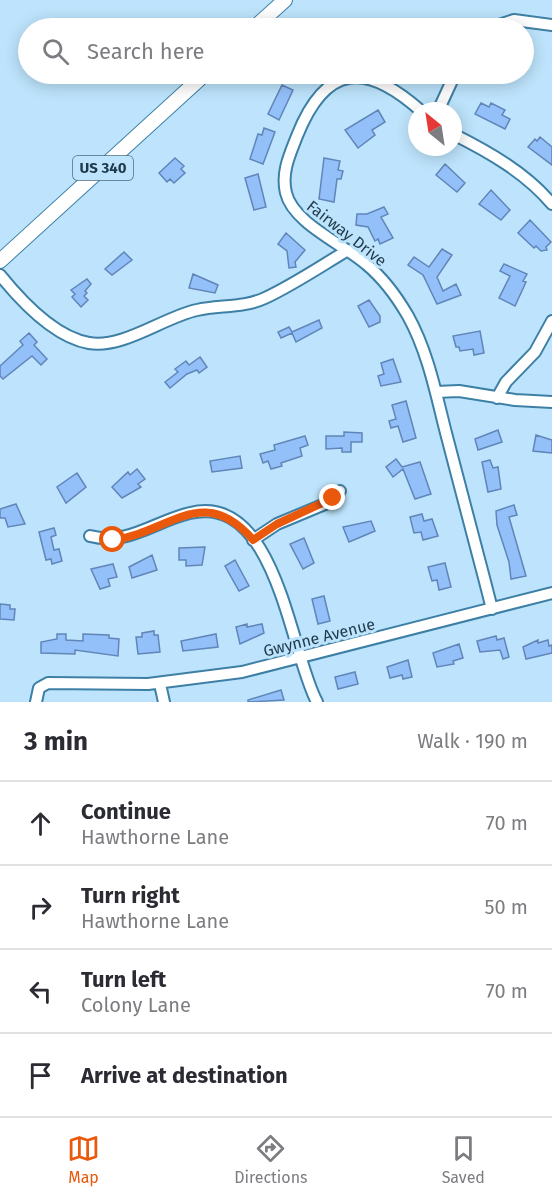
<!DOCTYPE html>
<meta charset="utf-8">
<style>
:root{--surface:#fff;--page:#f2f2f3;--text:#2b2b33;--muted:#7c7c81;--line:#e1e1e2;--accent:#ea580c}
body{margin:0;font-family:"Fira Sans",sans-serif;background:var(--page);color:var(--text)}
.compass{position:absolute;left:408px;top:102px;width:54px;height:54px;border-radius:50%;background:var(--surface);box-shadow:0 3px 15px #0003;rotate:330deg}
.stop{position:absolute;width:18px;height:18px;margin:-14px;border:4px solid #ea580c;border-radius:50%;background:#fff}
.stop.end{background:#ea580c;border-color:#fff;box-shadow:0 2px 6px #0008}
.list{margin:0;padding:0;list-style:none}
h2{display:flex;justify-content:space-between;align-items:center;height:78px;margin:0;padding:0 24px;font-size:26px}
h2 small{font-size:20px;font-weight:400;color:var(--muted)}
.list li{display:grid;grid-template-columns:39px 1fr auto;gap:18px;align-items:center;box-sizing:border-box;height:84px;padding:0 24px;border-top:2px solid var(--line)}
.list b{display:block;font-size:22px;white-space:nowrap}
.list p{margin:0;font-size:20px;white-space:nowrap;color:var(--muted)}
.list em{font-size:20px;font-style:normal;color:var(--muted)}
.icon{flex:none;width:33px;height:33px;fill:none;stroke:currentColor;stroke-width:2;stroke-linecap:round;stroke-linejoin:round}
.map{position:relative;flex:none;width:552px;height:702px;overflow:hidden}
.search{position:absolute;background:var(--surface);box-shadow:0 3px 15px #0003;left:18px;right:18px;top:18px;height:66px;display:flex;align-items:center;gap:15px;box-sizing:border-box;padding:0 21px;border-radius:33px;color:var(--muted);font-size:22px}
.sheet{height:414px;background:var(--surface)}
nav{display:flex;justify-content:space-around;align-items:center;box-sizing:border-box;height:84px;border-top:2px solid var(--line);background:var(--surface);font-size:16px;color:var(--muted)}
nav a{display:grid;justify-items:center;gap:3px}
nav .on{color:var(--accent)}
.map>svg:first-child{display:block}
.building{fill:#94c0fa;stroke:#6085b8;stroke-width:1.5}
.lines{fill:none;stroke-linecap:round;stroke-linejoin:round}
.minor-casing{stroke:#3e80a5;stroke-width:14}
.major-casing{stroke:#3e80a5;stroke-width:16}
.minor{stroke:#fff;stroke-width:10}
.major{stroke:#fff;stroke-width:14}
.route{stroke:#ea580c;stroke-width:8}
.labels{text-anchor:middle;stroke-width:6;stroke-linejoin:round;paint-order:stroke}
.shield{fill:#bde4fc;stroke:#4e6c7f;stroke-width:1.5}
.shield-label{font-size:15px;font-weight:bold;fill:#1e394a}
.street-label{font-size:16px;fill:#1e394a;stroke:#bde4fc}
</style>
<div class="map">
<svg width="552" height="702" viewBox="0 0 552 702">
<rect width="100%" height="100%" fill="#bde4fc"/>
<path class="building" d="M 282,85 L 293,90 L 279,120 L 268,114 Z
M 481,103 L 489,107 L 491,103 L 505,110 L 502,115 L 510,119 L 505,129 L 475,114 Z
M 378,110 L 385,122 L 372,130 L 375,135 L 358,148 L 345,130 Z
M 264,128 L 275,132 L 263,164 L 250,159 L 258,134 L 262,135 Z
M 540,137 L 552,147 L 552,165 L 528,147 L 535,139 L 537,141 Z
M 175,158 L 184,166 L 181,169 L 185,173 L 174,183 L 170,179 L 167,182 L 159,173 Z
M 324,158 L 340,161 L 338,170 L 343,171 L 341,179 L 337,179 L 334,202 L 319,199 Z
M 445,164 L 465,183 L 457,192 L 436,175 Z
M 258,174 L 266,207 L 254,210 L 245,178 Z
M 491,190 L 510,210 L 501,220 L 479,204 Z
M 384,207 L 388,214 L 381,217 L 393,238 L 380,244 L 378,239 L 375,241 L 368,227 L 356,225 L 357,214 L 367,214 Z
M 530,220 L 551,242 L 546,247 L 547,250 L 541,251 L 536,246 L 534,248 L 518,233 Z
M 286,233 L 305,250 L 295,262 L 296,267 L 289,268 L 287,251 L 278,244 Z
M 442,249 L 452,255 L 437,277 L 443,291 L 456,284 L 461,295 L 437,304 L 423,275 L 408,265 L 414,257 L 429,267 Z
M 124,252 L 132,260 L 112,275 L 105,269 Z
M 504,264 L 527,274 L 523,281 L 526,282 L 515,306 L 499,298 L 510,276 L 500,271 Z
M 193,274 L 218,285 L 215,293 L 189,288 Z
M 87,279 L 91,284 L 85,291 L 87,293 L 84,296 L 88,300 L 81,307 L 72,297 L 75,294 L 71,290 Z
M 369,300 L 380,316 L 380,322 L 369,327 L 358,306 Z
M 319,320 L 322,328 L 296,342 L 292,333 L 281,338 L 278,332 L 289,327 L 292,332 Z
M 480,331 L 484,353 L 474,355 L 473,349 L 460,351 L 459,347 L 456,347 L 453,336 Z
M 29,333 L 37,342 L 34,345 L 47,359 L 41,365 L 32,356 L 3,379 L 0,376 L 0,366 L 23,345 L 20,341 Z
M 200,357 L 207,367 L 199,373 L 197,370 L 187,374 L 170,388 L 165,382 L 178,372 L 175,369 L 186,361 L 189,365 Z
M 393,359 L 401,382 L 381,386 L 378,376 L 384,374 L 381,363 Z
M 406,401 L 416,438 L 403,442 L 398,426 L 391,428 L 389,421 L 396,419 L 392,405 Z
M 498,430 L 502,442 L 478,450 L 475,439 Z
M 344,432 L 362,433 L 362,442 L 351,442 L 351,452 L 342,452 L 342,448 L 326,449 L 326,436 L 344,436 Z
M 536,435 L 552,440 L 552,453 L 533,451 Z
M 305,436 L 308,445 L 300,448 L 302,456 L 281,463 L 282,466 L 271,469 L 268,461 L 263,463 L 260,454 L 275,450 L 274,445 Z
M 240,456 L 242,468 L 212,472 L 210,461 Z
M 396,459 L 402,467 L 420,462 L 431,494 L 415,499 L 403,469 L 393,477 L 386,467 Z
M 490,460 L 493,468 L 498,467 L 501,489 L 488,492 L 482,462 Z
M 137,469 L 145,479 L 138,484 L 141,487 L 122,498 L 112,487 L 128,472 L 130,475 Z
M 77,473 L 86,487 L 66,503 L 57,487 Z
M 16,504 L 25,524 L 8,527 L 5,518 L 0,518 L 0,509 Z
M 514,505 L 517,515 L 509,517 L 526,576 L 511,579 L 509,562 L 497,525 L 496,511 Z
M 422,514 L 424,521 L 432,519 L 438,536 L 423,540 L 421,532 L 414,533 L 410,517 Z
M 371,521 L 375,531 L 349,542 L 343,527 Z
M 54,528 L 56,535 L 51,537 L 54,550 L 59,549 L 62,561 L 52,564 L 51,559 L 46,560 L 39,532 Z
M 304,538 L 314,563 L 303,569 L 290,544 Z
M 205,547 L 202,565 L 186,566 L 186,560 L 179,560 L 179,548 Z
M 152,555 L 157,570 L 132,578 L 129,567 Z
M 235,560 L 249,586 L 239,591 L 225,566 Z
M 445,563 L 451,587 L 439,590 L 437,580 L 432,581 L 428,567 Z
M 113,564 L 117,577 L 108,579 L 110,586 L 100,589 L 91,569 Z
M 324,596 L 330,621 L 318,624 L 312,599 Z
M 0,604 L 10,605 L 10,609 L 15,609 L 14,620 L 0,619 Z
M 247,624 L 247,627 L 262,624 L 264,633 L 240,644 L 236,627 Z
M 154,631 L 154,635 L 158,635 L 160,652 L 138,654 L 136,637 L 142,637 L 142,633 Z
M 57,634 L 66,634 L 66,640 L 83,641 L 83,634 L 109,635 L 109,638 L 119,639 L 118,656 L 75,650 L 75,654 L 41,653 L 41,642 L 57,639 Z
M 216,634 L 218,647 L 183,651 L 181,641 Z
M 496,636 L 497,640 L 504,638 L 509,657 L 503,659 L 500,650 L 480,652 L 477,641 Z
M 538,640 L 538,643 L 548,640 L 549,646 L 552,645 L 552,653 L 526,659 L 523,647 Z
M 459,644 L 463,658 L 453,661 L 454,664 L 437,667 L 433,653 Z
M 408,660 L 412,677 L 403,679 L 402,675 L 390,678 L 387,667 Z
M 355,672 L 358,684 L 338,689 L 335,677 Z
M 281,690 L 284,700 L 248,702 L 248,700 Z"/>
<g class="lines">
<defs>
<path id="minor" d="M 490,28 L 514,20 L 552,25
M 421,111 C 366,62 326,63 297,136 C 290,154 281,172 286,193 C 293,223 343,244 366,264 C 383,278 397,297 408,316 C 428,352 436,394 446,433 C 461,491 477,550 492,609
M 438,111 L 455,74
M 453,134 C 489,152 526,173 552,204
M 0,275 C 21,301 54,337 89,343 C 123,349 164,317 197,310 C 219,305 244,308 265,298 C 293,285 321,266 348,250
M 436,392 L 459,391 L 515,400 L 552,402
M 497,398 L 506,382 L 535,352 L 552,321
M 90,536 C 128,546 155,521 190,513 C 277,492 290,653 317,702
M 253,540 L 277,524 L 325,504 L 340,491
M 160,684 L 164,702
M 36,702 L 39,688 L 48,683 L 148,684 L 242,672 L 552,593"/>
<path id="major" d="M 254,28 L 285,0
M 0,261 L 205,74"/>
</defs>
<use href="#minor" class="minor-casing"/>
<use href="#major" class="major-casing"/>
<use href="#minor" class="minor"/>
<use href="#major" class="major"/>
</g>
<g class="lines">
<path class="route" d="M 113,540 C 169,533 203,482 253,540 L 277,524 L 333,498"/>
</g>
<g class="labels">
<rect class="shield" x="73" y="156" width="60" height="24" rx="4.5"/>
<g class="shield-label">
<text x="103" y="173">US 340</text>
</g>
<g class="street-label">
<text transform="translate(347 233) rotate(38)" y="6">Fairway Drive</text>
<text transform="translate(319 637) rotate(-14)" y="6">Gwynne Avenue</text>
</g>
</g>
</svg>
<svg class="compass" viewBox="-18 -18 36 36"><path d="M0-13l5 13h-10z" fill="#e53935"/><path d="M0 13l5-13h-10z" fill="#7c7c81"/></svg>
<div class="stop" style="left:113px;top:540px"></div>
<div class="stop end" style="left:333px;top:498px"></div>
<div class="search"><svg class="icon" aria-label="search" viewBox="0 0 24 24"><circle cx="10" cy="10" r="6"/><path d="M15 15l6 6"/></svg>Search here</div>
</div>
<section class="sheet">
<h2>3 min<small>Walk · 190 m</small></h2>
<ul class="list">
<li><svg class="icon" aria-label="ahead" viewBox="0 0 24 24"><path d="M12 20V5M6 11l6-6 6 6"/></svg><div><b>Continue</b><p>Hawthorne Lane</p></div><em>70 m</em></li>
<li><svg class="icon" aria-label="right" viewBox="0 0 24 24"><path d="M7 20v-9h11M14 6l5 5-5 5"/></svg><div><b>Turn right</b><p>Hawthorne Lane</p></div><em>50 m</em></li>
<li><svg class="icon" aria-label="left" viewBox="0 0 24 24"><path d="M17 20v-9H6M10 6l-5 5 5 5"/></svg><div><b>Turn left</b><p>Colony Lane</p></div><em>70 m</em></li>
<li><svg class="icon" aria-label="arrive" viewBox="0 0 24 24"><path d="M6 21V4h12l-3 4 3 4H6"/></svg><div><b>Arrive at destination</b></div></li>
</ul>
</section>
<nav>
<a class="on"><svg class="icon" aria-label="map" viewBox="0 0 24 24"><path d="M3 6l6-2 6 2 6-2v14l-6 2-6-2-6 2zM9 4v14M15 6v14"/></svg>Map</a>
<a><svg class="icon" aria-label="directions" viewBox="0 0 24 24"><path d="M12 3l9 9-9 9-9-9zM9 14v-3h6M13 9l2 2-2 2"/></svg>Directions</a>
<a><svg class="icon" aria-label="saved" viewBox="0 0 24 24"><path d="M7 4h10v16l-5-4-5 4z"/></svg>Saved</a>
</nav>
